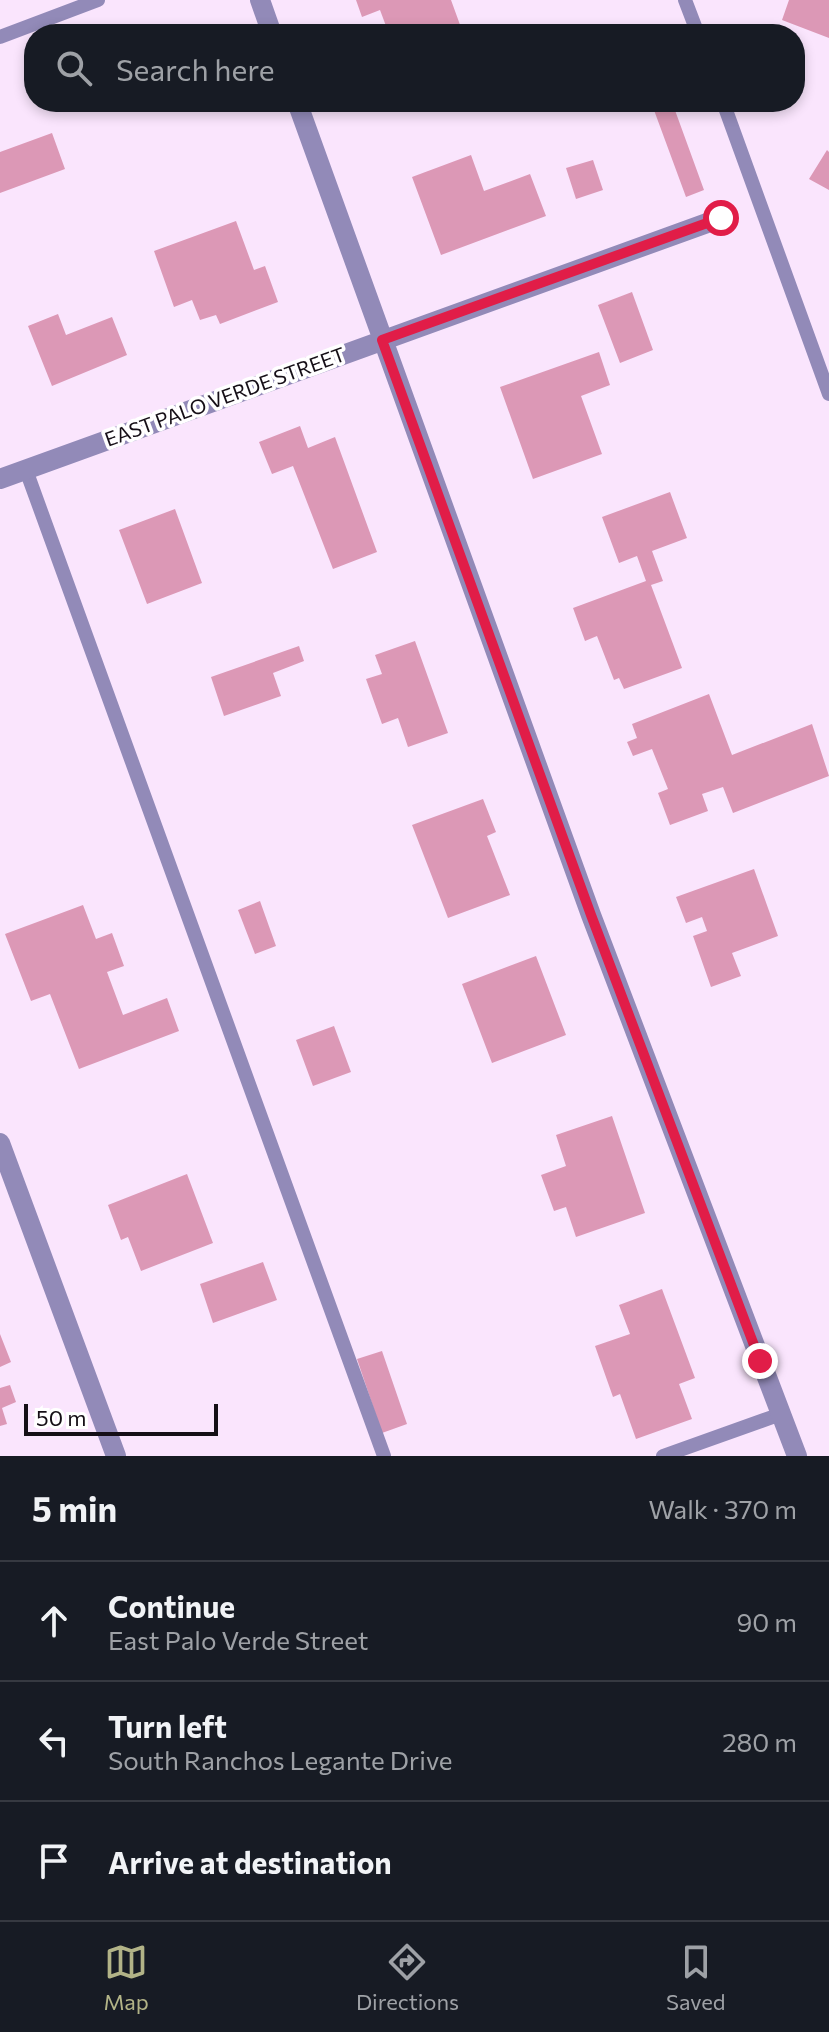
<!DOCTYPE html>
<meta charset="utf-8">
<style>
:root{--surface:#171b24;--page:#242831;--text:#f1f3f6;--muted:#9ea1a6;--line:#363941;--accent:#b2b387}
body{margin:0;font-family:Commissioner,sans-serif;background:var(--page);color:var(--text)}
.scale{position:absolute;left:24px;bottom:20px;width:194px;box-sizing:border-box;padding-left:8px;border:4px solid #150e16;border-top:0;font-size:22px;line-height:28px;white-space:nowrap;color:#150e16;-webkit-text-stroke:6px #fff;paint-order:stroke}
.stop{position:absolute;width:24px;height:24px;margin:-18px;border:6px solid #e11d48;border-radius:50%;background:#fff}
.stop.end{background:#e11d48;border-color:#fff;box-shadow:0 2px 8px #0008}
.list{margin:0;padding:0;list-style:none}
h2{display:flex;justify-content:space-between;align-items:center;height:104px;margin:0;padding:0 32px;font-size:34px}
h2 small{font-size:26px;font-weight:400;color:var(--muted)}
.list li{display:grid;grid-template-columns:52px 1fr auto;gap:24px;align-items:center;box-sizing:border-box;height:120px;padding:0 32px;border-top:2px solid var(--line)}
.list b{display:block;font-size:30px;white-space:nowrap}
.list p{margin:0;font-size:26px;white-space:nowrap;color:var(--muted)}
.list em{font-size:26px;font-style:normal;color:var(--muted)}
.icon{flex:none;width:44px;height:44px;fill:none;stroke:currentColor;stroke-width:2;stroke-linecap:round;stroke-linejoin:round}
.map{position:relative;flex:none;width:829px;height:1456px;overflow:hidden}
.search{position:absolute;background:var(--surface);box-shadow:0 4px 12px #0003;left:24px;right:24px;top:24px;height:88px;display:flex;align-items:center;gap:20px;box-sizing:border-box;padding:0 28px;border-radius:32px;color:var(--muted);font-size:30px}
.sheet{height:464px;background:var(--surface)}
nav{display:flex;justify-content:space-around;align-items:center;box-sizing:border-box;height:112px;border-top:2px solid var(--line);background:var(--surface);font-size:22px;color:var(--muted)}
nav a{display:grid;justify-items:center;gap:4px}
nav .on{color:var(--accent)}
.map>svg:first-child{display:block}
.building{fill:#dc98b6}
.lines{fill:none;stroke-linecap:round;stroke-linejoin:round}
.lane{stroke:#928ab8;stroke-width:14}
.street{stroke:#928ab8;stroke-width:20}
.route{stroke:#e11d48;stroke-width:10}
.labels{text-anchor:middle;stroke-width:7;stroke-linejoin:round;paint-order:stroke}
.street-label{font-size:20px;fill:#150e16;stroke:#fff}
</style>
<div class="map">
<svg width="829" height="1456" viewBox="0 0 829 1456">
<rect width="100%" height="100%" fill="#fae5fd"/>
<path class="building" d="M 356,0 L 451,0 L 463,33 L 401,34 L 400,30 L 389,34 L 380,10 L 362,17 Z
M 789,0 L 829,0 L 829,38 L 782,20 Z
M 651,102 L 672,102 L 704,190 L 686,197 Z
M 52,133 L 65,169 L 0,193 L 0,152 Z
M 827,150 L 829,152 L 829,190 L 809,179 Z
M 471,155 L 484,191 L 530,174 L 546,216 L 441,255 L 412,177 Z
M 593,160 L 603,190 L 576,199 L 566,168 Z
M 236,221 L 254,270 L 265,266 L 278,302 L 220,324 L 216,315 L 200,320 L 192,300 L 174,307 L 154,251 Z
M 632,292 L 653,350 L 620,363 L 598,305 Z
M 58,314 L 66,335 L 112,317 L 127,355 L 52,386 L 28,326 Z
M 599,352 L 610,385 L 581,396 L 602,454 L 533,479 L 500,387 Z
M 300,426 L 308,448 L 335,437 L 377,552 L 333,569 L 293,466 L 272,474 L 259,442 Z
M 670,492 L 687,538 L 652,551 L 663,581 L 651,585 L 682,668 L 624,689 L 619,678 L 614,680 L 597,636 L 585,641 L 573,608 L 646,581 L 637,556 L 619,563 L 602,517 Z
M 175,509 L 202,583 L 147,604 L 119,530 Z
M 415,641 L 448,733 L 408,747 L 398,718 L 382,724 L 366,679 L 382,674 L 375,655 Z
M 299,646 L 304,661 L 273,673 L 281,696 L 224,716 L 211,677 Z
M 709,694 L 732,755 L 812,724 L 829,776 L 733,813 L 723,787 L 702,794 L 708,811 L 670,825 L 658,793 L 668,789 L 652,749 L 633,756 L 627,742 L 637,738 L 632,724 Z
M 483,799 L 496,832 L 487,836 L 510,895 L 448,918 L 412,825 Z
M 754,869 L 778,936 L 732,953 L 741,976 L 711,987 L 693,936 L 707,931 L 702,917 L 686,923 L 676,897 Z
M 260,901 L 276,946 L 255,954 L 238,910 Z
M 83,905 L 96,939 L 112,933 L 124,966 L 107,972 L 123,1015 L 167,998 L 179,1031 L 79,1069 L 50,994 L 31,1001 L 5,934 Z
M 536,956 L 566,1035 L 492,1063 L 462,984 Z
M 334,1026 L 351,1072 L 313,1086 L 296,1040 Z
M 612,1116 L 645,1213 L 576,1237 L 566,1207 L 554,1211 L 541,1175 L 566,1166 L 556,1135 Z
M 187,1174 L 213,1243 L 141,1271 L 128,1237 L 121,1240 L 108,1205 Z
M 263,1262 L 277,1300 L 213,1323 L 200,1284 Z
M 662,1289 L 695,1378 L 679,1384 L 692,1419 L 636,1439 L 620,1394 L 613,1397 L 595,1346 L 630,1334 L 619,1305 Z
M 0,1334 L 11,1362 L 0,1367 Z
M 382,1351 L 407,1424 L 382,1433 L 357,1359 Z
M 10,1385 L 16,1402 L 2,1408 L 7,1424 L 0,1426 L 0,1388 Z"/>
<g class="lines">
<path class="lane" d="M 685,0 L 698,34
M 0,37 L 98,0
M 723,102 L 829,394
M 26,470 L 384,1456
M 663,1456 L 781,1414"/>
<path class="street" d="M 260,0 L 272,34
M 297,102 L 591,915 L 797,1456
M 0,479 L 721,218
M 0,1143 L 116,1456"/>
</g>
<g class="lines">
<path class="route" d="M 721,218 L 382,340 L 591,915 L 760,1361"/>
</g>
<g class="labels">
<g class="street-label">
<text transform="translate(225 397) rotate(-20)" y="7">EAST PALO VERDE STREET</text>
</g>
</g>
</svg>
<div class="scale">50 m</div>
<div class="stop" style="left:721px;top:218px"></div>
<div class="stop end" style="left:760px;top:1361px"></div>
<div class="search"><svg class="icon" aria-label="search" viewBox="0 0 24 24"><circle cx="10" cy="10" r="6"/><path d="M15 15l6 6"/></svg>Search here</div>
</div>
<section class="sheet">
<h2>5 min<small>Walk · 370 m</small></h2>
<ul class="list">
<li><svg class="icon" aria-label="ahead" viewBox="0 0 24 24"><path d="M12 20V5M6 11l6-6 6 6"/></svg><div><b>Continue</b><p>East Palo Verde Street</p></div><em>90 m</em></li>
<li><svg class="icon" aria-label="left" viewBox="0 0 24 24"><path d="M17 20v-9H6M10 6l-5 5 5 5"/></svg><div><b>Turn left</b><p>South Ranchos Legante Drive</p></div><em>280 m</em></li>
<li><svg class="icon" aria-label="arrive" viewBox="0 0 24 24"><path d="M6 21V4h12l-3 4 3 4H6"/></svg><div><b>Arrive at destination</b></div></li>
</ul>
</section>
<nav>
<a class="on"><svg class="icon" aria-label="map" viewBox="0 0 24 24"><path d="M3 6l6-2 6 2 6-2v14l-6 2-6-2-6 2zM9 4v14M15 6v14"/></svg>Map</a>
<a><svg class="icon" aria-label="directions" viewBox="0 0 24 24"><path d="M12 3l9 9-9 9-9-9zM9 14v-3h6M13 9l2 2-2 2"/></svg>Directions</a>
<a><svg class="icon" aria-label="saved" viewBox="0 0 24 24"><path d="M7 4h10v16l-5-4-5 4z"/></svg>Saved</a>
</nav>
